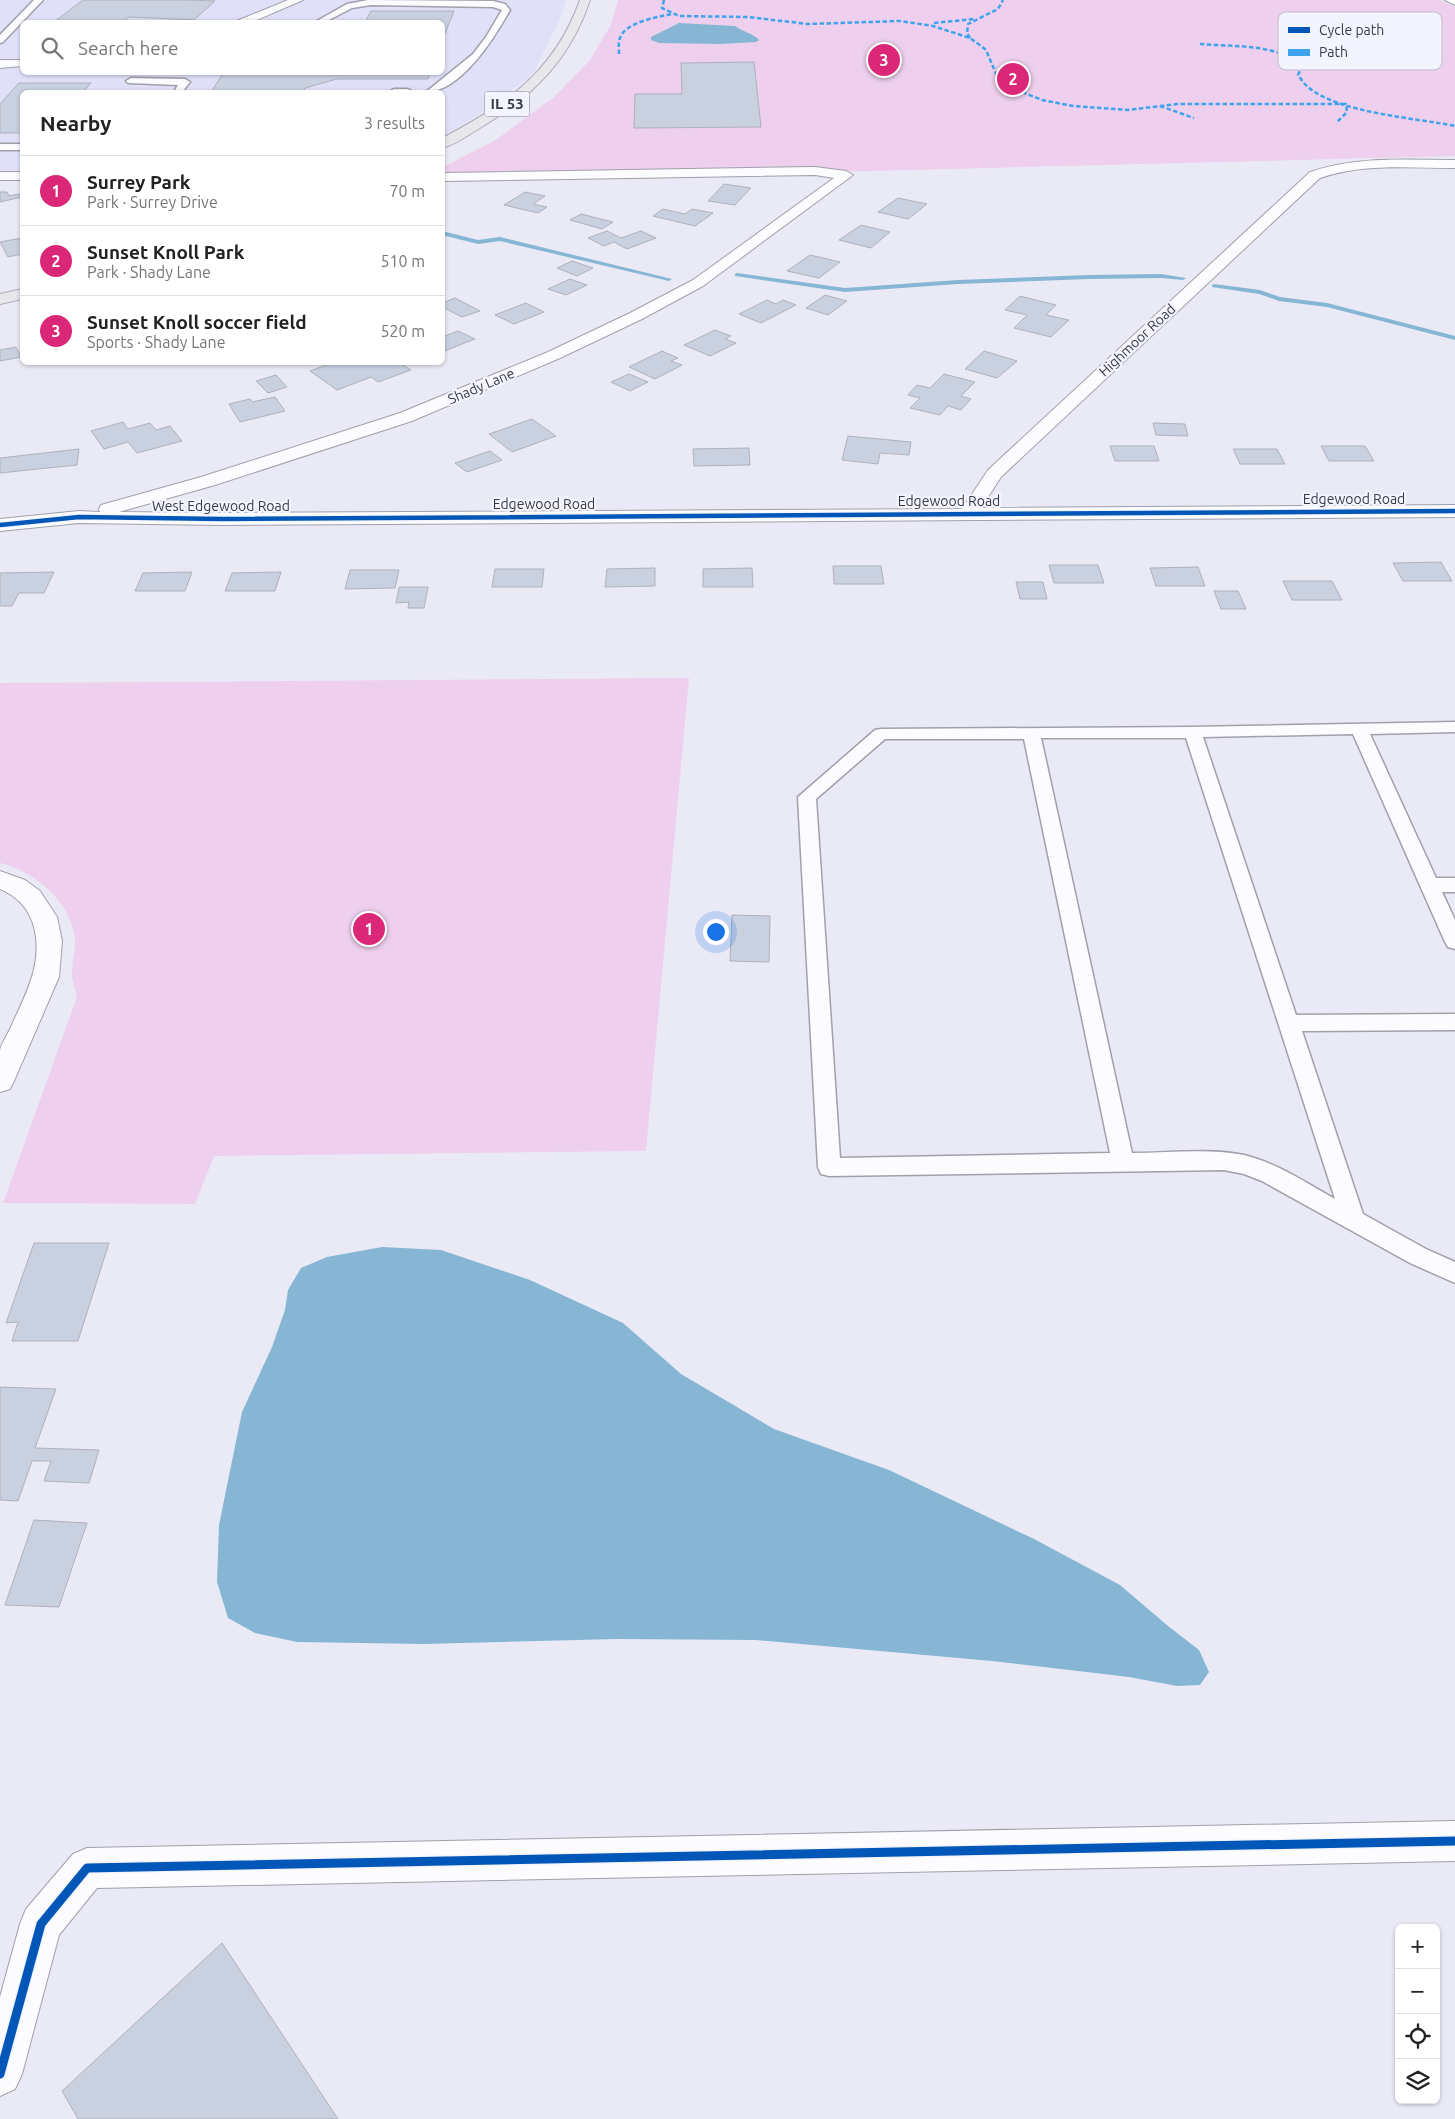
<!DOCTYPE html>
<meta charset="utf-8">
<style>
:root{--surface:#fff;--page:#f2f2f2;--text:#222;--muted:#767676;--line:#e0e0e0;--accent:#db2777}
body{margin:0;font-family:Ubuntu,sans-serif;background:var(--page);color:var(--text)}
.controls{position:absolute;right:15px;bottom:15px;display:grid;overflow:hidden;border-radius:8px;box-shadow:0 1px 4px #0004}
.controls button{width:45px;height:45px;display:grid;place-items:center;padding:0;border:0;border-bottom:1px solid var(--line);background:var(--surface);color:var(--text);font:25px sans-serif}
.you{position:absolute;left:715px;top:931px;width:18px;height:18px;margin:-12px;border:4px solid #fff;border-radius:50%;background:#1a73e8;box-shadow:0 0 0 8px #1a73e833}
.badge{display:grid;place-items:center;width:32px;height:32px;border-radius:50%;background:var(--accent);color:#fff;font-size:16px;font-weight:700}
.pin{position:absolute;translate:-50% -50%;border:2px solid #fff;box-shadow:0 1px 5px #0006}
.list{margin:0;padding:0;list-style:none}
h2{display:flex;justify-content:space-between;align-items:center;height:65px;margin:0;padding:0 20px;font-size:21px}
h2 small{font-size:16px;font-weight:400;color:var(--muted)}
.list li{display:grid;grid-template-columns:32px 1fr auto;gap:15px;align-items:center;box-sizing:border-box;height:70px;padding:0 20px;border-top:1px solid var(--line)}
.list b{display:block;font-size:19px;white-space:nowrap}
.list p{margin:0;font-size:16px;white-space:nowrap;color:var(--muted)}
.list em{font-size:16px;font-style:normal;color:var(--muted)}
.icon{flex:none;width:28px;height:28px;fill:none;stroke:currentColor;stroke-width:2;stroke-linecap:round;stroke-linejoin:round}
.map{position:relative;flex:none;width:1455px;height:2119px;overflow:hidden}
.search{position:absolute;background:var(--surface);box-shadow:0 1px 4px #0004;left:20px;top:20px;width:425px;height:55px;display:flex;align-items:center;gap:12px;box-sizing:border-box;padding:0 18px;border-radius:8px;color:var(--muted);font-size:19px}
.panel{position:absolute;background:var(--surface);box-shadow:0 1px 4px #0004;left:20px;top:90px;width:425px;height:275px;border-radius:8px}
.map>svg:first-child{display:block}
.built{fill:#e0e1f9;fill-rule:evenodd}
.green{fill:#eed0ee}
.water{fill:#86b6d4}
.lines{fill:none;stroke-linecap:round;stroke-linejoin:round}
.stream{fill:#86b6d4;fill-rule:evenodd}
.building{fill:#c9d0e0;stroke:#afb1bb}
.service-casing{stroke:#9fa0aa;stroke-width:3}
.minor-casing{stroke:#9fa0aa;stroke-width:2}
.secondary-casing{stroke:#9fa0aa;stroke-width:2}
.primary-casing{stroke:#aeaab8;stroke-width:2}
.service{fill:#fcfcfe;fill-rule:evenodd}
.minor{fill:#fcfcfe;fill-rule:evenodd}
.secondary{fill:#fcfcfe;fill-rule:evenodd}
.primary{fill:#e8e7ec;fill-rule:evenodd}
.quiet{stroke:#3fa3ec;stroke-width:2.5;stroke-dasharray:4.5 2.5;stroke-linecap:butt}
.cycleway-far1-casing{stroke:#f4f4ff;stroke-width:7}
.cycleway-casing{stroke:#f4f4ff;stroke-width:12}
.cycleway-far1{stroke:#0057b8;stroke-width:4.5}
.cycleway{stroke:#0057b8;stroke-width:9}
.labels{text-anchor:middle;stroke-width:4.5;stroke-linejoin:round;paint-order:stroke}
.far-street-label{font-size:14px;fill:#393a44;stroke:#f4f4ff}
.shield{fill:#f4f4ff;stroke:#71727c;stroke-width:1}
.shield-label{font-size:15px;font-weight:bold;fill:#393a44}
.key{fill:#f4f4ff;stroke:#bcbcc7;stroke-width:1}
.key-label{font-size:14px;fill:#393a44}
</style>
<div class="map">
<svg width="1455" height="2119" viewBox="0 0 1455 2119">
<rect width="100%" height="100%" fill="#eaeaf6"/>
<path class="built" d="M 0,0 L 566,0 L 560,19 L 533,74 L 492,106 L 443,137 L 442,92 L 22,92 L 22,180 L 0,180 ZM 22,22 L 442,22 L 442,72 L 22,72 Z"/>
<path class="green" d="M 618,0 L 1440,0 L 1455,7 L 1455,156 L 443,182 L 443,167 L 496,140 L 554,97 L 590,60 L 611,25 Z
M 689,678 L 646,1151 L 214,1156 L 195,1204 L 3,1203 L 77,997 C 75,989 71,979 72,970 C 72,961 75,952 75,943 C 75,905 35,871 0,863 L 0,683 Z"/>
<path class="water" d="M 679,23 L 735,26 C 741,31 755,34 759,40 L 756,42 L 721,44 L 659,43 L 651,40 L 651,37 Z
M 382,1247 L 441,1250 L 530,1280 L 623,1323 L 681,1374 L 774,1429 L 889,1470 L 1034,1539 L 1120,1585 L 1168,1626 L 1199,1650 L 1209,1672 L 1200,1685 L 1177,1686 L 1129,1677 L 992,1661 L 755,1640 L 617,1639 L 424,1644 L 297,1642 L 255,1633 L 228,1618 L 217,1582 L 219,1525 L 242,1412 L 272,1347 L 285,1310 L 288,1290 L 301,1268 L 327,1257 Z"/>
<g class="lines">
<path class="stream" d="M 442,231 L 478,240 L 500,237 L 672,279 L 669,281 L 500,241 L 478,244 L 442,235 Z
M 737,273 L 845,288 L 958,280 L 1089,275 L 1161,274 L 1186,278 L 1183,280 L 1161,278 L 1089,279 L 958,284 L 845,292 L 735,276 L 735,274 Z
M 1214,284 L 1260,290 L 1280,297 L 1327,303 L 1455,336 L 1455,340 L 1327,307 L 1279,301 L 1259,294 L 1212,287 L 1212,285 Z"/>
</g>
<path class="building" d="M 83,0 L 187,0 L 215,1 L 194,20 L 129,17 L 123,22 L 54,22 Z
M 371,11 L 454,11 L 442,41 L 442,22 L 365,22 Z
M 754,62 L 761,127 L 634,128 L 635,94 L 682,94 L 681,63 Z
M 224,72 L 430,72 L 428,79 L 337,79 L 305,88 L 303,92 L 211,92 Z
M 19,83 L 91,83 L 83,92 L 22,92 L 22,133 L 0,133 L 0,104 Z
M 724,184 L 751,188 L 735,205 L 708,201 Z
M 0,192 L 7,192 L 9,196 L 19,194 L 22,197 L 0,202 Z
M 525,192 L 545,196 L 533,204 L 547,207 L 538,213 L 504,205 Z
M 898,198 L 927,204 L 908,219 L 878,212 Z
M 663,209 L 685,214 L 692,209 L 713,213 L 695,226 L 653,216 Z
M 581,214 L 613,222 L 602,229 L 570,220 Z
M 861,225 L 890,232 L 871,248 L 839,240 Z
M 607,231 L 621,238 L 641,231 L 656,238 L 627,249 L 614,242 L 604,246 L 588,238 Z
M 22,238 L 22,254 L 8,257 L 0,242 Z
M 810,255 L 840,262 L 819,278 L 787,271 Z
M 572,261 L 593,268 L 577,276 L 557,268 Z
M 570,279 L 587,285 L 566,295 L 548,289 Z
M 825,295 L 847,301 L 828,315 L 806,308 Z
M 1020,296 L 1056,305 L 1046,315 L 1069,320 L 1051,337 L 1014,328 L 1027,315 L 1005,310 Z
M 455,298 L 480,311 L 462,317 L 442,307 L 442,303 Z
M 767,300 L 776,304 L 783,300 L 796,305 L 761,323 L 739,314 Z
M 526,303 L 544,312 L 514,324 L 495,315 Z
M 715,330 L 731,336 L 725,339 L 736,343 L 710,356 L 684,345 Z
M 458,331 L 475,339 L 442,352 L 442,337 Z
M 16,347 L 21,357 L 0,361 L 0,350 Z
M 662,351 L 678,358 L 671,361 L 682,365 L 655,379 L 629,367 Z
M 984,351 L 1017,361 L 997,378 L 965,369 Z
M 334,362 L 398,362 L 411,370 L 378,382 L 371,377 L 337,390 L 310,371 Z
M 629,374 L 648,382 L 630,391 L 611,382 Z
M 944,374 L 975,382 L 961,396 L 971,399 L 961,410 L 948,406 L 940,415 L 910,408 L 920,398 L 908,395 L 917,385 L 930,388 Z
M 276,375 L 287,387 L 268,393 L 256,381 Z
M 275,397 L 285,411 L 240,422 L 229,404 L 250,399 L 252,402 Z
M 532,419 L 556,436 L 512,452 L 489,434 Z
M 123,422 L 128,429 L 150,423 L 156,430 L 170,426 L 182,441 L 137,453 L 128,442 L 104,449 L 91,431 Z
M 1153,423 L 1185,424 L 1188,436 L 1156,435 Z
M 848,436 L 911,442 L 909,455 L 880,453 L 878,464 L 842,460 Z
M 1110,446 L 1154,446 L 1159,461 L 1115,461 Z
M 1321,446 L 1365,446 L 1374,461 L 1329,461 Z
M 749,448 L 750,465 L 694,466 L 693,449 Z
M 79,449 L 77,465 L 0,473 L 0,458 Z
M 1233,449 L 1277,449 L 1285,464 L 1240,464 Z
M 490,451 L 502,460 L 467,472 L 455,463 Z
M 1441,562 L 1452,581 L 1403,581 L 1393,563 Z
M 1049,565 L 1098,565 L 1104,583 L 1054,583 Z
M 833,566 L 881,566 L 884,584 L 834,584 Z
M 1198,567 L 1205,586 L 1156,586 L 1150,568 Z
M 655,568 L 655,586 L 605,587 L 607,569 Z
M 752,568 L 753,587 L 703,587 L 703,569 Z
M 495,569 L 544,569 L 542,587 L 492,587 Z
M 350,570 L 399,570 L 395,588 L 345,589 Z
M 54,572 L 44,593 L 19,593 L 12,606 L 0,606 L 0,573 Z
M 192,572 L 185,591 L 135,591 L 143,573 Z
M 281,572 L 275,591 L 225,591 L 232,573 Z
M 1283,581 L 1332,581 L 1342,600 L 1292,600 Z
M 1016,582 L 1043,582 L 1047,599 L 1020,599 Z
M 399,587 L 428,587 L 424,608 L 408,608 L 409,602 L 396,603 Z
M 1214,591 L 1238,591 L 1246,609 L 1221,609 Z
M 732,915 L 770,916 L 769,962 L 730,961 Z
M 34,1243 L 109,1243 L 78,1341 L 12,1341 L 18,1322 L 6,1323 Z
M 0,1387 L 56,1389 L 35,1448 L 99,1450 L 89,1483 L 44,1481 L 51,1461 L 32,1461 L 18,1501 L 0,1500 Z
M 34,1520 L 87,1523 L 59,1607 L 5,1605 Z
M 222,1943 L 338,2119 L 78,2119 L 62,2091 Z"/>
<g class="lines">
<defs>
<path id="service" d="M 34,0 L 43,0 L 3,42 L 0,43 L 0,35 Z
M 368,0 L 493,1 L 505,4 L 510,10 C 495,37 461,92 426,92 L 473,54 L 486,37 L 502,10 L 493,7 L 371,5 L 352,8 L 325,22 L 315,22 L 347,4 Z
M 131,78 L 185,79 L 190,82 L 182,92 L 174,92 L 178,85 L 128,83 L 126,81 Z
M 394,89 L 408,89 L 413,92 L 389,92 Z
M 0,144 L 22,144 L 22,150 L 0,150 Z
M 1455,722 L 1455,732 L 1370,734 L 1436,878 L 1455,878 L 1455,892 L 1442,892 L 1455,920 L 1455,949 L 1448,947 L 1445,942 L 1353,734 L 1203,737 L 1296,1015 L 1455,1014 L 1455,1030 L 1302,1031 L 1363,1214 L 1426,1249 L 1455,1262 L 1455,1283 L 1410,1263 L 1262,1181 L 1244,1174 L 1224,1170 L 829,1176 L 821,1174 L 818,1167 L 798,797 L 875,730 L 881,729 L 1193,727 ZM 1041,738 L 1186,738 L 1335,1199 C 1306,1183 1277,1163 1244,1155 C 1208,1148 1169,1153 1132,1153 ZM 885,739 L 1024,739 L 1110,1153 L 840,1158 L 816,799 Z"/>
<path id="minor" d="M 288,0 L 303,0 L 252,22 L 237,22 L 239,20 Z
M 0,60 L 22,60 L 22,66 L 0,68 Z
M 1455,160 L 1455,168 C 1410,168 1363,163 1320,178 L 1001,477 L 981,508 L 1455,505 L 1455,517 L 223,525 L 79,523 L 0,531 L 0,519 L 79,511 L 100,512 L 99,509 L 101,505 L 201,477 L 400,413 L 548,352 L 630,313 L 693,280 L 834,178 L 815,175 L 442,181 L 442,173 L 815,167 L 846,171 L 853,175 L 703,286 L 642,319 L 560,358 L 412,421 L 215,485 L 119,512 L 223,513 L 962,509 L 988,470 L 1310,172 C 1357,156 1406,160 1455,160 Z
M 0,172 L 22,172 L 22,180 L 0,180 Z
M 0,871 L 25,880 L 40,891 L 57,917 L 62,941 L 59,977 L 14,1081 L 10,1089 L 0,1092 C 0,1079 0,1062 0,1050 C 2,1043 7,1035 10,1029 C 25,995 45,962 33,924 C 28,907 16,896 0,889 Z
M 1455,1821 L 1455,1861 L 97,1888 L 59,1935 L 22,2074 L 15,2089 L 0,2096 L 0,1997 L 20,1924 L 26,1909 L 73,1854 L 87,1848 Z"/>
<path id="secondary" d="M 1445,0 L 1455,0 L 1455,5 Z"/>
<path id="primary" d="M 580,0 L 590,0 C 570,60 533,96 480,128 C 468,135 455,145 442,148 L 442,138 C 507,104 554,72 580,0 Z
M 22,289 L 22,299 L 0,304 L 0,294 Z"/>
</defs>
<use href="#service" class="service-casing"/>
<use href="#minor" class="minor-casing"/>
<use href="#secondary" class="secondary-casing"/>
<use href="#primary" class="primary-casing"/>
<use href="#service" class="service"/>
<use href="#minor" class="minor"/>
<use href="#secondary" class="secondary"/>
<use href="#primary" class="primary"/>
<path class="quiet" d="M 664,0 L 662,8 L 679,16 L 748,17 L 808,24 L 900,21 L 933,26 L 970,38 L 981,46 L 986,50 L 997,76 L 1017,90 L 1042,100 L 1073,106 L 1128,110 L 1177,104 L 1346,104 L 1347,112 L 1337,122
M 934,23 L 974,19
M 970,38 L 967,33 L 968,24 L 998,9 L 1003,0
M 1200,44 C 1233,47 1276,43 1302,66 L 1298,75 C 1301,79 1304,84 1308,87 C 1338,113 1416,118 1455,126
M 619,54 C 619,49 618,43 620,38 C 625,22 658,17 672,14
M 1160,106 L 1194,118"/>
<defs>
<path id="cycleway-far1" d="M 0,525 L 79,517 L 223,519 L 1455,511"/>
<path id="cycleway" d="M 0,2074 L 41,1924 L 87,1868 L 1455,1841"/>
</defs>
<use href="#cycleway-far1" class="cycleway-far1-casing"/>
<use href="#cycleway" class="cycleway-casing"/>
<use href="#cycleway-far1" class="cycleway-far1"/>
<use href="#cycleway" class="cycleway"/>
</g>
<g class="labels">
<g class="far-street-label">
<text transform="translate(1137 340) rotate(-43)" y="5">Highmoor Road</text>
<text transform="translate(481 386) rotate(-23)" y="5">Shady Lane</text>
<text x="1354" y="504">Edgewood Road</text>
<text x="949" y="506">Edgewood Road</text>
<text x="544" y="509">Edgewood Road</text>
<text x="221" y="511">West Edgewood Road</text>
</g>
<rect class="shield" x="484.5" y="91.5" width="45" height="25" rx="4"/>
<g class="shield-label">
<text x="507" y="109">IL 53</text>
</g>
</g>
<rect x="1278" y="12" width="164" height="58" rx="8" class="key"/>
<rect x="1288" y="27" width="22" height="6" fill="#0057b8"/>
<rect x="1288" y="49" width="22" height="7" fill="#3fa3ec"/>
<g class="key-label">
<text x="1319" y="35">Cycle path</text>
<text x="1319" y="57">Path</text>
</g>
</svg>
<div class="controls">
<button>+</button>
<button>−</button>
<button><svg class="icon" aria-label="locate" viewBox="0 0 24 24"><circle cx="12" cy="12" r="6"/><path d="M12 2v4M12 18v4M2 12h4M18 12h4"/></svg></button>
<button><svg class="icon" aria-label="layers" viewBox="0 0 24 24"><path d="M12 4l9 5-9 5-9-5zM3 14l9 5 9-5"/></svg></button>
</div>
<div class="you"></div>
<div class="pin badge" style="left:369px;top:929px">1</div>
<div class="pin badge" style="left:1013px;top:79px">2</div>
<div class="pin badge" style="left:884px;top:60px">3</div>
<div class="search"><svg class="icon" aria-label="search" viewBox="0 0 24 24"><circle cx="10" cy="10" r="6"/><path d="M15 15l6 6"/></svg>Search here</div>
<section class="panel">
<h2>Nearby<small>3 results</small></h2>
<ul class="list">
<li><span class="badge">1</span><div><b>Surrey Park</b><p>Park · Surrey Drive</p></div><em>70 m</em></li>
<li><span class="badge">2</span><div><b>Sunset Knoll Park</b><p>Park · Shady Lane</p></div><em>510 m</em></li>
<li><span class="badge">3</span><div><b>Sunset Knoll soccer field</b><p>Sports · Shady Lane</p></div><em>520 m</em></li>
</ul>
</section>
</div>
